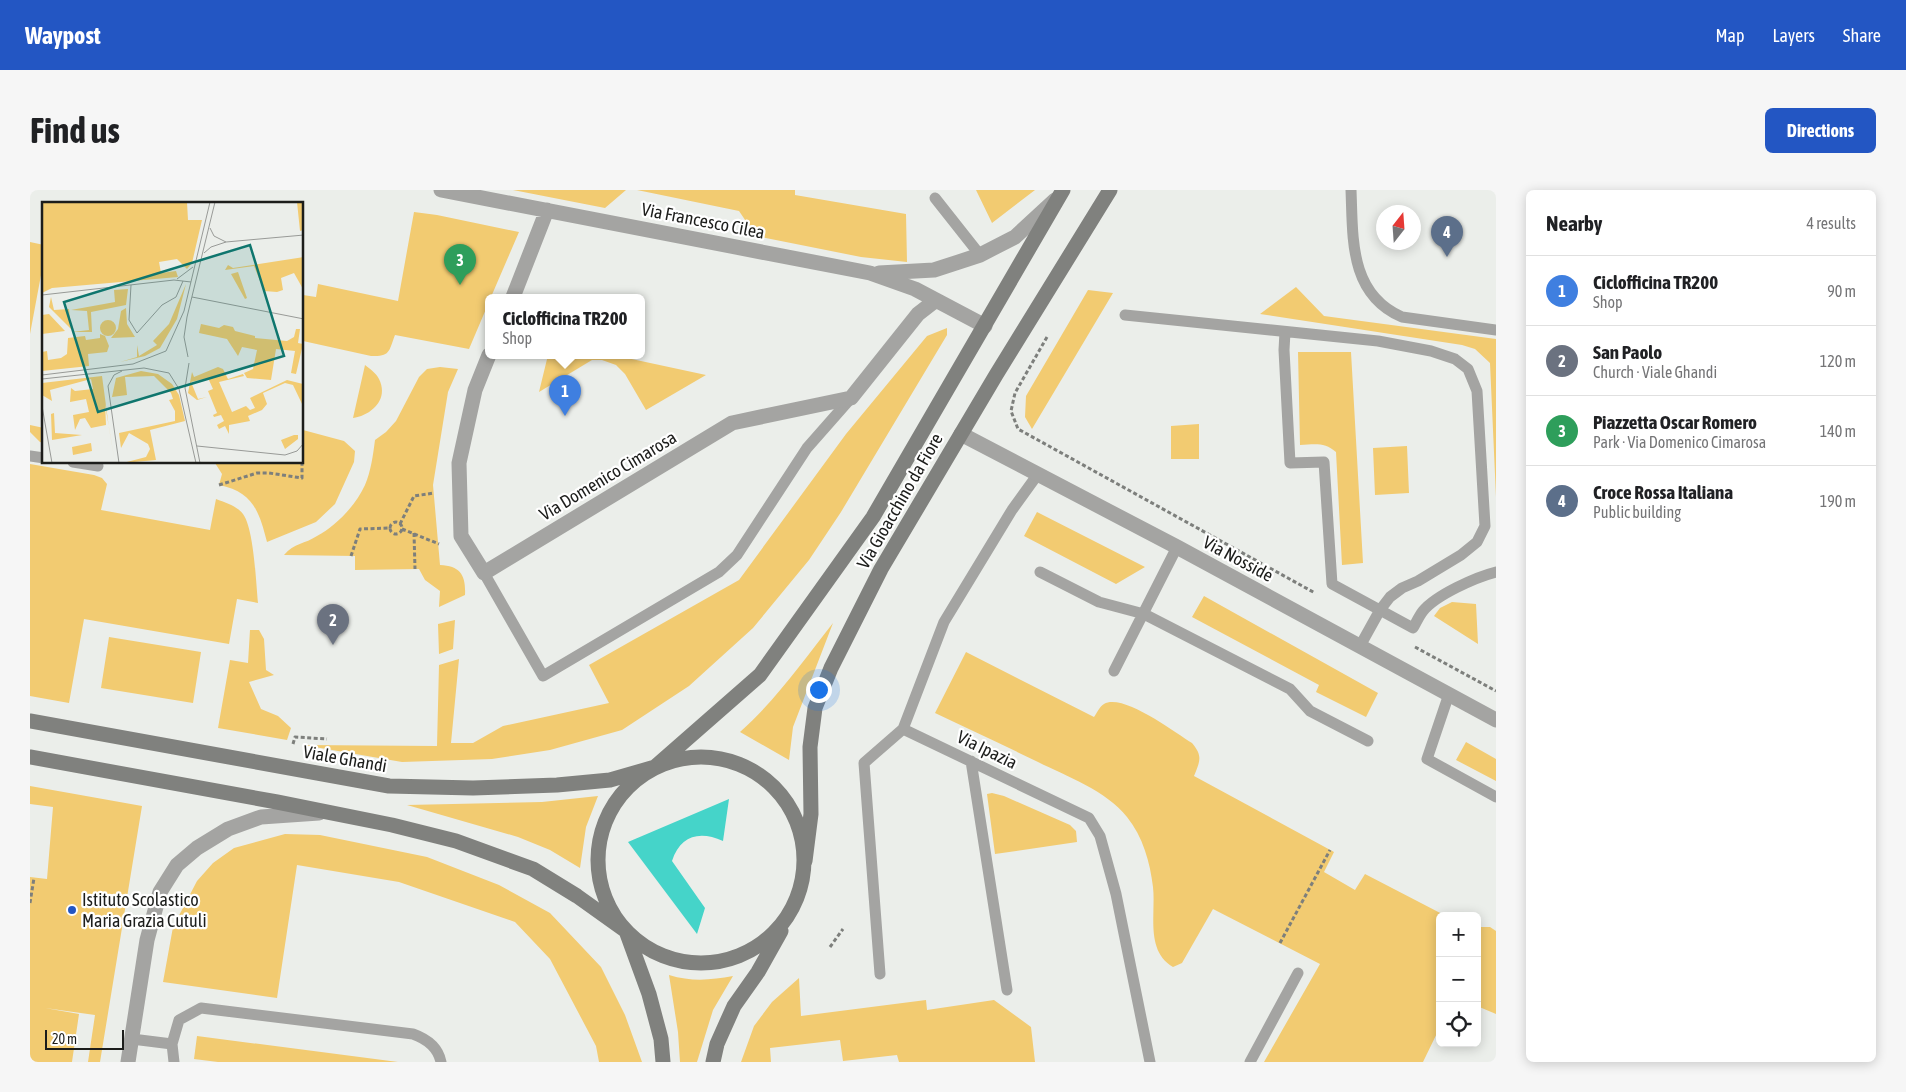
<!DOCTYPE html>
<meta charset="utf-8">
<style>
:root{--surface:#fff;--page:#f6f6f6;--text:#202124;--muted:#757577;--line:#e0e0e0;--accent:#2356c3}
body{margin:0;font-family:"Asap Condensed",sans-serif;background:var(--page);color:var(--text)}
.controls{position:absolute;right:15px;bottom:15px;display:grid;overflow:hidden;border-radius:8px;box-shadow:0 2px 12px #0003}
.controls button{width:45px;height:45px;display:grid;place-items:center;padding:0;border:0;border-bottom:1px solid var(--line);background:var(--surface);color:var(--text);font:25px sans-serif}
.compass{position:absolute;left:1346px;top:15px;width:45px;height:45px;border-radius:50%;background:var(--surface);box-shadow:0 2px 12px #0003;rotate:17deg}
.scale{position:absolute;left:15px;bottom:12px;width:79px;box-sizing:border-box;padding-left:5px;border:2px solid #1c1d1b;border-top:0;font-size:14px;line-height:18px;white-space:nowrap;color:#1c1d1b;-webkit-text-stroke:4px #fff;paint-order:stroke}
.you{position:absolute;left:788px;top:499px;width:18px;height:18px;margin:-12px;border:4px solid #fff;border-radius:50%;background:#1a73e8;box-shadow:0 0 0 8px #1a73e833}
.badge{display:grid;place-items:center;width:32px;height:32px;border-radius:50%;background:var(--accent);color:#fff;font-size:16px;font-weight:700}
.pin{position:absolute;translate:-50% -41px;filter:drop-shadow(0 1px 2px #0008)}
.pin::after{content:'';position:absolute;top:26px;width:18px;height:15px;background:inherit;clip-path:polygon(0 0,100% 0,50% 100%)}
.popup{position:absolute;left:455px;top:104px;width:160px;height:65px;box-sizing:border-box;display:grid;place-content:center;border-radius:8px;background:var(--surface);filter:drop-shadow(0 1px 4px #0005);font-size:16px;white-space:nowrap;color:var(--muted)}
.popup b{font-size:19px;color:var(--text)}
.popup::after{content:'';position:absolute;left:50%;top:100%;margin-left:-10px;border:10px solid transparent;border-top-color:var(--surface)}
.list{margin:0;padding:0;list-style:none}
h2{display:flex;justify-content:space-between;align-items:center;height:65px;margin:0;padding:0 20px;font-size:21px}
h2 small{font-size:16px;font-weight:400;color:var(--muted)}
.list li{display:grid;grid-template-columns:32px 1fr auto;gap:15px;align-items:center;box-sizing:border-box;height:70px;padding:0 20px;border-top:1px solid var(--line)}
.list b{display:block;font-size:19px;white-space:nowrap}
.list p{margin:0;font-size:16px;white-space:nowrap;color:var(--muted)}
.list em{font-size:16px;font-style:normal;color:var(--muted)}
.icon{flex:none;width:28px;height:28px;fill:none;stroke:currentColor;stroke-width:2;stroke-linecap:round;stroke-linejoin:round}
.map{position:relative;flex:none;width:1466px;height:872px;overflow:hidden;border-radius:8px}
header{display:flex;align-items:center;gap:30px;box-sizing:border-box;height:70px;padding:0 25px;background:var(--accent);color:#fff}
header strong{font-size:24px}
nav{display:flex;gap:28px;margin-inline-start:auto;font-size:18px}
.intro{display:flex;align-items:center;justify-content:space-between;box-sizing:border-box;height:120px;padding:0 30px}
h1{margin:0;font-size:35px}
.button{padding:12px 22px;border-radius:8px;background:var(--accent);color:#fff;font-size:18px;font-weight:700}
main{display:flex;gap:30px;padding:0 30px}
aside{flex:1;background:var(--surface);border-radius:8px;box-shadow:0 2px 12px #0003}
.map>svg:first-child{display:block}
.green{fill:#f2cb71}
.water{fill:#45d4c9}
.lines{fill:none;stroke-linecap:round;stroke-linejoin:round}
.path{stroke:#7d7f7c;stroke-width:3;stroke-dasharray:4 2.5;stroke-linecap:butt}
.lane{stroke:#a4a4a2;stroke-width:11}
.street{stroke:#a4a4a2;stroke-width:15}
.secondary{stroke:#80817e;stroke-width:15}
.poi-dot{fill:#2356c3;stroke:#fff;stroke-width:2}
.labels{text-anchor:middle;stroke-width:4.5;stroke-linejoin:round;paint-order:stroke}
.street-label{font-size:18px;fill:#1c1d1b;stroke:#fff}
.poi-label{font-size:18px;fill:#1c1d1b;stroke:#fff;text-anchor:start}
.inset-road{fill:none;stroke:#989a97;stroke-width:1}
.view{fill:#0f766e;fill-opacity:0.15;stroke:#0f766e;stroke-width:2.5}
.inset-edge{fill:none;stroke:#1c1d1b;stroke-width:2.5}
</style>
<header>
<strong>Waypost</strong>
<nav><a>Map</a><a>Layers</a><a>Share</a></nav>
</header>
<div class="intro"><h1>Find us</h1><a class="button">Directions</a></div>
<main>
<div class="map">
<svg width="1466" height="872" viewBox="0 0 1466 872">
<rect width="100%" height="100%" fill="#ebeeea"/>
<path class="green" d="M 483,0 L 596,0 L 575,18 Z
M 607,0 L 765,0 L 765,5 L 876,24 L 877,72 L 831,67 L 726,46 L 709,21 Z
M 946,0 L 1005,0 L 962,33 Z
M 384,22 L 407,25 L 489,42 L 461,107 L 459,107 L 459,112 L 439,159 L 365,145 C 359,160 361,167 341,166 L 273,151 L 273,105 L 286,107 L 288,94 L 368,111 Z
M 0,52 L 14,55 L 14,69 L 0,144 Z
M 1266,97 L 1294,126 L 1466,149 L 1466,307 L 1460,173 L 1445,159 L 1432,155 L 1230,124 Z
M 1058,100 L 1083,103 L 1002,239 L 995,227 L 996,206 Z
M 917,138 L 917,145 L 811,322 L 779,370 L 723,438 L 659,496 L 592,540 L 520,560 L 462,569 L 372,572 L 273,555 L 407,556 L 409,475 L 429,469 L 421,553 L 443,553 L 473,536 L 579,513 L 559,475 L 709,390 L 816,244 L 897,146 Z
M 1268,162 L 1321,162 L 1333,373 L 1312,375 L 1306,262 C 1295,252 1285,254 1270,255 Z
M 518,165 L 583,165 L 676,185 L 616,220 L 595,184 L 586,175 L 572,170 L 562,170 L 509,202 Z
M 335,175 C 340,179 346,183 349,189 C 359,209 342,225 323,228 Z
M 410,177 L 428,179 L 418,202 L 403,295 L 410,375 C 431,376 436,386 435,405 L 409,417 L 410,401 L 395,390 L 389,379 L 325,380 L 325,366 L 254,365 C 264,353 275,354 287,346 C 306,336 326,315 335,295 C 341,281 343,265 345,250 L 356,242 L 366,231 L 389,187 L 397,179 Z
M 1169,234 L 1169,269 L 1141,269 L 1141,236 Z
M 0,235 L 14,238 L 14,253 L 10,252 L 0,242 Z
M 273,240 L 314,251 L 325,261 L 324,272 L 305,314 L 286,332 L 237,352 C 229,321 223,302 189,295 L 192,284 L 185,273 L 272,272 Z
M 1377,256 L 1379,303 L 1345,305 L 1343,258 Z
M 0,274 L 64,285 L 72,288 L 77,294 L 71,320 L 180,340 L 186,309 C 196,313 207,316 213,324 C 224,339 226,393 228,413 L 207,409 L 199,454 L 54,429 L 39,513 L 0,506 Z
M 1007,322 L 1115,377 L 1086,394 L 994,346 Z
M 1174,406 L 1348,503 L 1336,527 L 1286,502 L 1289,495 L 1162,427 Z
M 1422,412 L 1446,414 L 1448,454 L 1404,426 L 1410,418 Z
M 425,430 L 423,459 L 409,464 L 408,434 Z
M 803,433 L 763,537 L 759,570 L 710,542 C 746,510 773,471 803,433 Z
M 220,440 L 229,440 L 234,449 L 236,480 L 244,485 L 219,492 L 231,519 L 248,526 L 261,538 L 257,550 L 188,538 L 200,470 L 218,473 Z
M 79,447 L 171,462 L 163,513 L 71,498 Z
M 936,462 L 1064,527 C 1067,523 1069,517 1074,514 C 1093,503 1144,542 1162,553 C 1173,566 1170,571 1164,586 L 1304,662 L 1294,682 L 1325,700 L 1335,684 L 1416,726 L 1410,726 L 1410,837 L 1393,872 L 1234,872 L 1290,774 L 1183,719 L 1152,773 L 1143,777 C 1115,761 1126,723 1123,697 C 1120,672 1113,647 1097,627 C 1077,601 1036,586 1008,572 C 973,555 939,539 905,523 Z
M 1436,552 L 1466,569 L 1466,591 L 1426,570 Z
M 0,596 L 112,616 L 70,872 L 58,872 L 65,825 L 15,818 L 49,824 L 42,872 L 0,872 L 0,687 L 17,689 L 23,617 L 0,614 Z
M 962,603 L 974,606 L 1040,635 L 1046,641 L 1047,652 L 965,664 L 957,604 Z
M 568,606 L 556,637 L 550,678 L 520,660 L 488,647 L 377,615 L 512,612 Z
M 255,644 L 290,645 L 397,667 L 469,695 L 520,723 L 571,777 L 595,825 L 612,872 L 569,872 L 566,856 L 520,769 L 485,732 L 369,692 L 267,675 L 247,808 L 133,792 L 143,737 L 167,691 L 183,673 L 204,658 Z
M 1447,737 L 1460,737 L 1466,741 L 1466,824 L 1447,816 Z
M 639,785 C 662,792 681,790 703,786 L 683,820 L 667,872 L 650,872 L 648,842 Z
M 769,788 L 771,826 L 896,810 L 897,820 L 964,810 L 1001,837 L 1005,872 L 869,872 L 867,865 L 813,871 L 810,850 L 740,858 L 741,872 L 711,872 L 724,836 L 742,812 Z
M 167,846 L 368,872 L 188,872 L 164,869 Z"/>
<path class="water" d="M 699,609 L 693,651 C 669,640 650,646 642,671 L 675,718 L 667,744 L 598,652 Z"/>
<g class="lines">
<path class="path" d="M 1017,147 L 985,203 L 981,221 L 988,239 L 1285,403
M 189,295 L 227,283 L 239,283 L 272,288 L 272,261
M360 338a6 6 0 1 1 12 0a6 6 0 1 1-12 0Z
M 370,334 L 384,306 L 404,303
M 372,339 L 409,354
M 384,343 L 385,379
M 321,366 L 330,339 L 360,338
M 1385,457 L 1466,501
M 263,554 L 265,547 L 297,549
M 0,713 L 4,688
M 1250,753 L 1300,660
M 800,757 L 813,739"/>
<path class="lane" d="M 1321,0 C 1323,48 1319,104 1372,127 L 1466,140
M 905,8 L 950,65
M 1095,125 L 1348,151 L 1401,161 L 1425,169 L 1438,179 L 1447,201 L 1455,336 L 1447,352 L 1431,365 L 1388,391 L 1372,398 L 1360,407 L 1350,420 L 1330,456
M 1255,142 L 1254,160 L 1260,273 L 1294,272 L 1302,394 L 1383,438 C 1386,433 1389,426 1393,421 C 1406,405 1446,387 1466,382
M 0,266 L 14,268
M 43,272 L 68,276
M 1010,382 L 1069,412 L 1114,424 L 1260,499 L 1280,521 L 1338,551
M 454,383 L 513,486 L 689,382 L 707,365 L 777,258 L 821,208
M 1084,481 L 1147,357
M 1419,504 L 1397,569 L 1466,607
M 873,539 L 1059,628 L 1070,646 L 1086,704 L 1120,872
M 941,571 L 977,800
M 850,784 L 834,573 L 873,539 L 914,432 L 982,320 L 1008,284
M 102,849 L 142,854
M 144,872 L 142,854 L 149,830 L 171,818 L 383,844 C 397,849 408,857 411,872
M 1220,872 L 1268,783"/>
<path class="street" d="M 411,0 L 840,83 L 885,99 L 955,136
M 849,83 L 904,80 L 950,65 L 985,47 L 1025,10
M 483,107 L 517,20
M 459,165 L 445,200 L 429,273 L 431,346 L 454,383 L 702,233 L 821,208 L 888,124 L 906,110
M 931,244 L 1147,357 L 1466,530
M 98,872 L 117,750 L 130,702 L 147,675 L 167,658 L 198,639 L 231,627 L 289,623"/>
<path class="secondary" d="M 0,531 L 359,596 L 443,598 L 527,595 L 580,590 L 625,577 L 730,485 L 843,327 L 1033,0
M 0,567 L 247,612 L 362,635 L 426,651 L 503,679 L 547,706 L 596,741 L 619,804 L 631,849 L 633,872
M568 670a103 103 0 1 1 206 0a103 103 0 1 1-206 0Z
M 775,671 L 781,624 L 780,557 L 785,518 L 801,478 L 851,379 L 966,185 L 1080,0
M 683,872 L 687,854 L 704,816 L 728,782 L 751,741"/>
</g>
<circle class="poi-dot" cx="42" cy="720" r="5"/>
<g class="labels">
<g class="street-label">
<text transform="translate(673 31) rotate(11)" y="6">Via Francesco Cilea</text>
<text transform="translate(578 286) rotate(-31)" y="6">Via Domenico Cimarosa</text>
<text transform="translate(870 311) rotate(-60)" y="6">Via Gioacchino da Fiore</text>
<text transform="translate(1208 369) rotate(28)" y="6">Via Nosside</text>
<text transform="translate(957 560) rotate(26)" y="6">Via Ipazia</text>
<text transform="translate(315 569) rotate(10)" y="6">Viale Ghandi</text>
</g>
<g class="poi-label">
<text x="52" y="716">Istituto Scolastico<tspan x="52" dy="21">Maria Grazia Cutuli</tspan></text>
</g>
</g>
<g transform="translate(12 12)">
<rect width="261" height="261" fill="#ebeeea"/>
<path d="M 0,0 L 145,0 L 146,18 L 160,18 L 150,61 L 145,67 L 135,57 L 117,60 L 119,71 L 134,69 L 136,75 L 10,86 L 0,91 ZM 255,0 L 261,0 L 261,28 L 258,29 ZM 262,55 L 261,87 L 252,71 L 239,76 L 241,88 L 235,90 L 222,89 L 212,64 L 183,68 L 186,63 L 191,66 ZM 196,70 L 205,96 L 203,97 L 189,72 ZM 144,82 L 135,117 L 118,146 L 103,154 L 78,160 L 95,155 L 95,143 L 97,154 L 115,143 L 111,139 L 127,122 ZM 86,87 L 84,103 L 49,110 L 50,130 L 30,130 L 47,128 L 45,109 L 29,108 L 73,100 L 72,88 ZM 9,95 L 12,108 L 27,107 L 29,127 L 7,105 ZM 84,106 L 85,122 L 93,135 L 69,136 L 76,127 L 79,109 ZM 7,112 L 23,129 L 0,132 L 0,113 ZM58 126a8 8 0 1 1 16 0a8 8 0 1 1-16 0ZM 159,122 L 177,126 L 182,123 L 191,125 L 193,129 L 213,134 L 213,136 L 245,139 L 252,135 L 254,127 L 258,127 L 256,141 L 261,142 L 254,172 L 249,171 L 253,149 L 234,147 L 229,178 L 205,176 L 202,171 L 211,167 L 215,148 L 200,145 L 196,154 L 185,137 L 157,131 ZM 58,132 L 63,134 L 67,144 L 65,150 L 46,152 L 47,164 L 0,169 L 0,150 L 5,149 L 6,158 L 19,156 L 25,152 L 26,136 L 43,134 L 44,138 L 58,136 ZM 176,165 L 181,167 L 186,177 L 201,172 L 202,174 L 177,180 L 190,210 L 204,204 L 208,208 L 213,206 L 208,196 L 245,178 L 261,182 L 261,204 L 251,183 L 243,181 L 221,191 L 225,202 L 220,208 L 206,214 L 208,219 L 187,223 L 187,232 L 183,224 L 177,227 L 175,223 L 182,219 L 179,213 L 172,215 L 171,213 L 175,211 L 166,189 L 171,187 L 166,176 L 149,180 L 156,197 L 165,195 L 155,198 L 146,191 L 150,170 L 152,175 ZM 99,169 L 116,172 L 130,182 L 137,193 L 143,219 L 108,228 L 114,258 L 81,261 L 104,255 L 108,247 L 106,242 L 87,231 L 79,246 L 77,231 L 133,219 L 133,209 L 127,198 L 131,197 L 129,191 L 112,174 L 83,175 L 85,193 L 70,195 L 74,176 ZM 60,174 L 67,226 L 73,261 L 63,202 L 64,223 L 49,226 L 43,216 L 38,217 L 33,228 L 31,213 L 47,210 L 44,197 L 28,200 L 29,186 L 33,189 L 51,187 L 49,177 L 8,188 L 10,199 L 0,193 L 0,181 ZM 12,211 L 13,231 L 40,233 L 10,238 L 9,212 ZM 252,233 L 256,233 L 256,237 L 243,247 L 239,238 ZM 49,241 L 50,249 L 31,253 L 30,245 Z" fill="#f2cb71"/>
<path class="inset-road" d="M 168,26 L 172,34 L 184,40M 162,51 L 169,45 L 184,40 L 262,33M 135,77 L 151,65M 89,83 L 87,118 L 95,131 L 120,103 L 134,95 L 141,79M 0,93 L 132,78 L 149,80M 150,95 L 262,117M 124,149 L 142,109 L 168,0M 146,155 L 142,135 L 145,115 L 173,0M 147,161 L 143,186 L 158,261M 127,171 L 137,187 L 154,261M 0,173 L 91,162 L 124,149M 0,177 L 102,166 L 127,171M 0,204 L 10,261M 155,244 L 243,253 L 255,249 L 262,241M 77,261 L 66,184 L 72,173 L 80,169"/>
<path class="view" d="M 208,43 L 242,154 L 56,210 L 22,100 Z"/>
<rect width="261" height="261" class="inset-edge"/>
</g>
</svg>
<div class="controls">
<button>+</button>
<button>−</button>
<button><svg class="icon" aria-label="locate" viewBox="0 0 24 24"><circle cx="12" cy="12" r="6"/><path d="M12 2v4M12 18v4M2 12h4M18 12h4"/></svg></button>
</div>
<svg class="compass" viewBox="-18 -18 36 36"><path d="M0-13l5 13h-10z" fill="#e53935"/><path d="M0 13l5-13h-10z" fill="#757577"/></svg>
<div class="scale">20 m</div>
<div class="you"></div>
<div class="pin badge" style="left:535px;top:226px;background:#3f7fe0">1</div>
<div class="popup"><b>Ciclofficina TR200</b>Shop</div>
<div class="pin badge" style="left:303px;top:455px;background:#6b7280">2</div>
<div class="pin badge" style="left:430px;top:95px;background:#2e9e5b">3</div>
<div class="pin badge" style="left:1417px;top:67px;background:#5c6f8a">4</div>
</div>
<aside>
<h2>Nearby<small>4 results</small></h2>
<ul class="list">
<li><span class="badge" style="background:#3f7fe0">1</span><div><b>Ciclofficina TR200</b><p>Shop</p></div><em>90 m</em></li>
<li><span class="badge" style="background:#6b7280">2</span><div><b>San Paolo</b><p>Church · Viale Ghandi</p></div><em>120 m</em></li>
<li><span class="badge" style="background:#2e9e5b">3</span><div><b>Piazzetta Oscar Romero</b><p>Park · Via Domenico Cimarosa</p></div><em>140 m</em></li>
<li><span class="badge" style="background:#5c6f8a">4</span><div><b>Croce Rossa Italiana</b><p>Public building</p></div><em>190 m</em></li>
</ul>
</aside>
</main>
